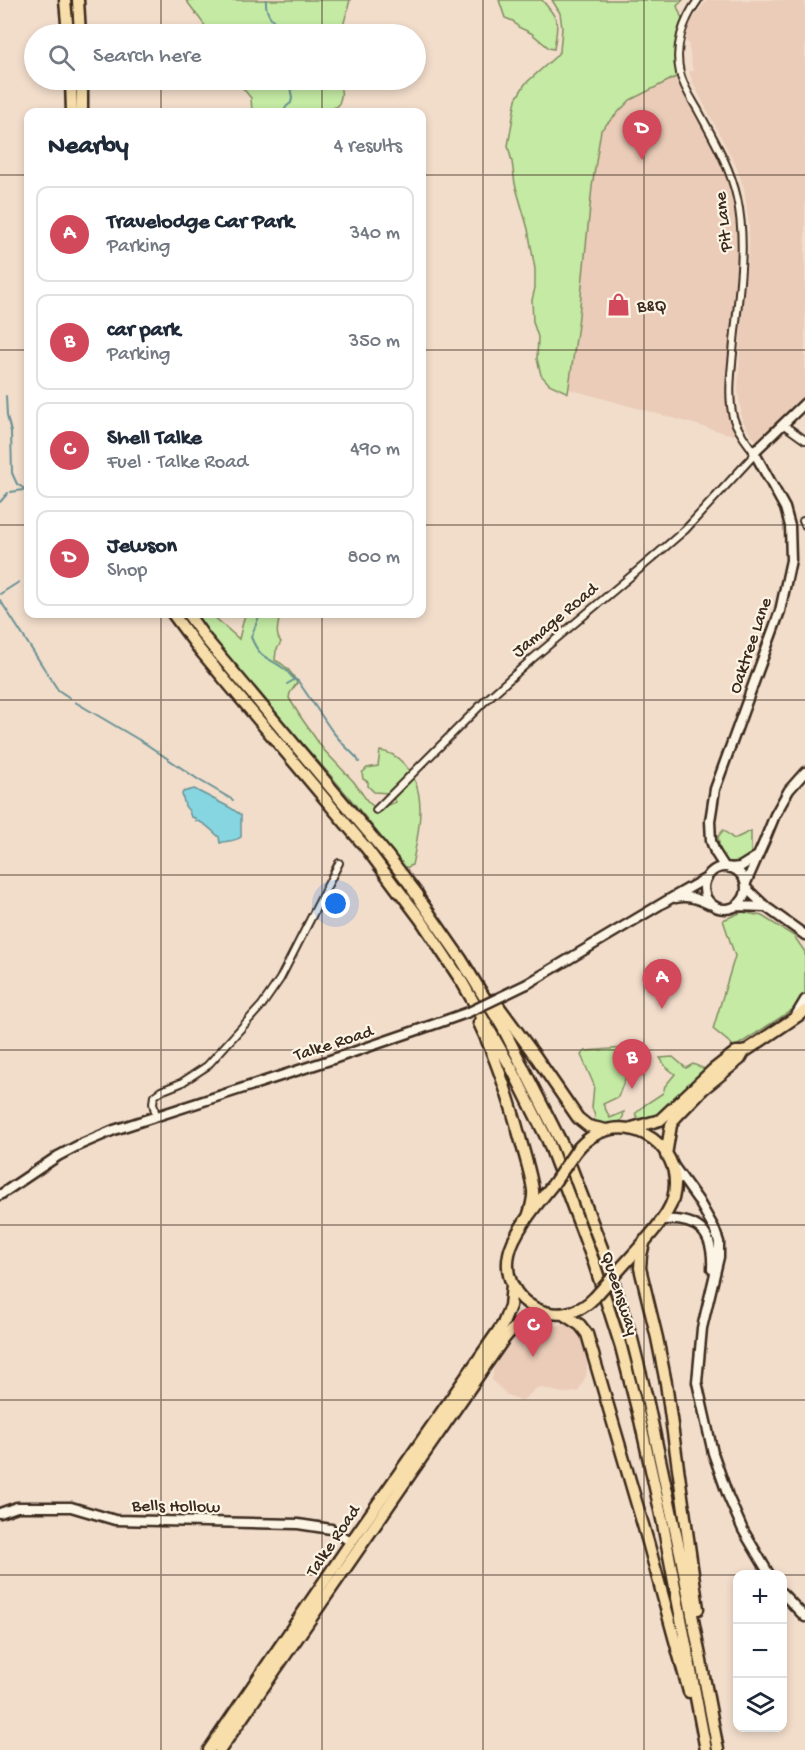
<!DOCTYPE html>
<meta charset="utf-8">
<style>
:root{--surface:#fff;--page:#f6f6f7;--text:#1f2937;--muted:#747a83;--line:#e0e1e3;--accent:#d1495b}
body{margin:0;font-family:"Gochi Hand",sans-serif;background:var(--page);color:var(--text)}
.controls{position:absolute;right:18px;bottom:18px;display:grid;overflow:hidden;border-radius:12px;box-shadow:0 3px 9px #0003}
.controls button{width:54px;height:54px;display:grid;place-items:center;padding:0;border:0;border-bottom:2px solid var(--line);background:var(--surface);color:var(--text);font:30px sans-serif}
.you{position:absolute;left:336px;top:904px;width:21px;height:21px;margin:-15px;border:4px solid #fff;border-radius:50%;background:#1a73e8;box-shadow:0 0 0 9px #1a73e833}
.badge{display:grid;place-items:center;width:39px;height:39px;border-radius:50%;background:var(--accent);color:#fff;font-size:20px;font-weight:700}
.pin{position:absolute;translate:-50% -50px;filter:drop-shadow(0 2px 3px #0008)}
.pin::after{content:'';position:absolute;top:32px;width:21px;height:18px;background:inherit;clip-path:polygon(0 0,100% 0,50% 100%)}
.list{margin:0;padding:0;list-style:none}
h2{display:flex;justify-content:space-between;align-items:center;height:78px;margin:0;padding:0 24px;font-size:26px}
h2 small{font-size:20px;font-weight:400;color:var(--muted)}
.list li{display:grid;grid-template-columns:39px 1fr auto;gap:18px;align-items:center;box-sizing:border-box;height:96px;margin:0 12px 12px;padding:0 12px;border:2px solid var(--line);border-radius:12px}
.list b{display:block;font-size:22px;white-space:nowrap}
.list p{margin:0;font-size:20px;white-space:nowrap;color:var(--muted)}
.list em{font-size:20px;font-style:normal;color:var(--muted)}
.icon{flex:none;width:33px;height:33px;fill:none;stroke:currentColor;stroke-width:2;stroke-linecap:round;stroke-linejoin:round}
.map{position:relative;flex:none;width:805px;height:1750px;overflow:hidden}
.search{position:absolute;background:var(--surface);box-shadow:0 3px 9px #0003;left:24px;top:24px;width:402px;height:66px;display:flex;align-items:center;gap:15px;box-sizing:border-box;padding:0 21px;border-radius:33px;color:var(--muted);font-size:22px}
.panel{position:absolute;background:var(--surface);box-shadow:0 3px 9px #0003;left:24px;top:108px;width:402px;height:510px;border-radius:12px}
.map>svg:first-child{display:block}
.built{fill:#eaccb8}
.green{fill:#c4eaa4;stroke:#808a61;stroke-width:1.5}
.water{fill:#86d6e2;stroke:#689194;stroke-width:1.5}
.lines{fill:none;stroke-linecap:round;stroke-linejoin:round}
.stream{stroke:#689194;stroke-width:2}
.minor-casing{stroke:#3b2a1e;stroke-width:10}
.tertiary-casing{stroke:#3b2a1e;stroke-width:13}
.trunk-casing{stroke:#3b2a1e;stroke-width:15}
.minor{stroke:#fcf5e5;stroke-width:6}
.tertiary{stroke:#fcf5e5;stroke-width:8}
.trunk{stroke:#f8deab;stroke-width:10}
.tertiary-bridge-casing{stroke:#3b2a1e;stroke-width:13;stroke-linecap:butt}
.trunk-bridge-casing{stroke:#3b2a1e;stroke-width:15;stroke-linecap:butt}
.tertiary-bridge{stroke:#fcf5e5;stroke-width:8}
.trunk-bridge{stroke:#f8deab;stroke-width:10}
.grid{fill:none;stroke:#3b2a1e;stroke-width:1.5;stroke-opacity:0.55}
.labels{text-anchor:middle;stroke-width:4.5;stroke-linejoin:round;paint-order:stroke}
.street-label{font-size:18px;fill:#3b2a1e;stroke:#fcf5e5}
.poi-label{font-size:18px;fill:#3b2a1e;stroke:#fcf5e5;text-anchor:start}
</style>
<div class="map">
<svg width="805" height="1750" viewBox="0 0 805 1750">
<rect width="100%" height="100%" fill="#f2ddcb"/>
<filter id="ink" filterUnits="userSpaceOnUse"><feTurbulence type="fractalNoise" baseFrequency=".0167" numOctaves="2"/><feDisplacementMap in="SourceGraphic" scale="12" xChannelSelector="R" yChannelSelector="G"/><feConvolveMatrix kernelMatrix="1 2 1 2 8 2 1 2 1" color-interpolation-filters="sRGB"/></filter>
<g filter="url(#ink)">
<path class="built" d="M 707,0 L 805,0 L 805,397 L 767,435 L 757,441 L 750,434 L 742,419 L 738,391 L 742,312 L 749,250 L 749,226 L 744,188 L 736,166 L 692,81 L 689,71 L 693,71 L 688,43 L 686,42 L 687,31 L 692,20 Z
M 680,75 L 711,135 L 737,197 L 741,240 L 731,404 L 741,433 L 733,435 L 569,389 L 578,325 L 592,187 L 601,130 L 630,100 Z
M 533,1322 L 541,1323 L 554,1328 L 559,1325 L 567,1323 L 581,1334 L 589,1349 L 586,1376 L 578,1392 L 562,1393 L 538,1387 L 522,1401 L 507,1395 L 492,1380 L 494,1366 L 502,1350 L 517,1330 Z"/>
<path class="green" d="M 186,0 L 350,0 L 341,34 L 211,34 Z
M 499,0 L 542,0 C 561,22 558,21 554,49 L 549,48 L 531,33 L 518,27 L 513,21 L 505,18 Z
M 552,0 L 683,0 L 677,6 L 684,24 L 680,37 L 680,75 L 630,100 L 601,130 L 592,187 L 578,325 L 568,393 L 549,384 L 541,375 L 537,359 L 538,337 L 533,322 L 532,300 L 535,288 L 535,269 L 528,229 L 515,184 L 512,162 L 508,146 L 516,99 L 525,84 L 555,57 L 560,51 L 562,28 L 560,13 Z
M 236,80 L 338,80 C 342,91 343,94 338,106 L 333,108 L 332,112 L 252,112 L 251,98 Z
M 196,614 L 211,614 L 239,639 L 245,614 L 280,614 C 279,623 274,634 281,642 L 276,651 L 275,660 C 286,665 292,672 297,683 L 290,693 L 289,698 L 300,716 L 323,749 L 354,782 L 368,802 L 373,806 L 382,807 L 396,802 L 388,793 L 374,792 L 368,786 L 368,782 L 363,779 L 362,773 L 367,768 L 378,766 L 380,751 C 389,752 395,755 401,761 C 430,787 419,832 412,865 L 406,868 L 403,867 C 363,810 316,759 270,707 C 245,677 217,647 196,614 Z
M 723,830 L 734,839 L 751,831 L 751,859 L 729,864 L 721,859 L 718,837 Z
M 742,912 L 762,916 L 794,936 L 805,952 L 805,993 L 795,1008 L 735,1047 L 713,1029 L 735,956 L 723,920 Z
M 624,1048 L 630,1066 L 618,1097 L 603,1104 L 610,1118 L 624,1112 C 623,1128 606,1127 593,1125 L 595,1116 L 592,1108 L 594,1085 L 581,1055 L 585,1051 Z
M 673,1057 L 686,1068 L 693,1064 L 707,1070 L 668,1109 L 654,1118 L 640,1121 L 635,1114 L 646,1104 L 663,1093 L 665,1086 L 675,1074 L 666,1067 L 660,1058 Z"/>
<path class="water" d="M 194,789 L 229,807 L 241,815 L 241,837 C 234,842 228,840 220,843 L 219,837 C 212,831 205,822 196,821 L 195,818 L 191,817 L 189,811 L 185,806 L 182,794 L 183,792 Z"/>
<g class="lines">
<path class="stream" d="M 266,0 C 265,19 277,22 288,34
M 283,112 L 287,106 L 291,103 L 292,98 L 289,80
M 6,396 L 7,416 L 11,432 L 12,473 L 17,484 L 28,491
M 11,492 L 23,490
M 0,502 L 8,493
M 0,594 L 19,582
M 0,600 L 58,690 L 70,698
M 260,614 L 251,637 C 260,659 266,656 283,668 C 290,672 290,678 298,681 L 332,731 L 344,745 L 357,758 L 359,762
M 287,684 L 294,680
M 75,702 L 146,744 L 199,780 L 233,800"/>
<defs>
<path id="minor" d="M 698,0 C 683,21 674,47 680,73 C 683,86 691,98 698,110 C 713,138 730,166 737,198 C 748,248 737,302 733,353 C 731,373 728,397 733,417 C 737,430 746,441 754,452
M 784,425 L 805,440
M 803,521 L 805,525
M 376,810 L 484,702 L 532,659 L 649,561 L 685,530 L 755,454
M 156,1116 L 153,1103 L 154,1096 L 161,1091 L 181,1083 L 207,1066 L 262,1005 L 280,979 L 339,863"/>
<path id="tertiary" d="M 724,866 L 715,852 L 711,841 L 710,821 L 715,789 L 780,611 L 791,560 L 790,526 L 785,508 L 754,452 L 805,403
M704 888a21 21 0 1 1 42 0a21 21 0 1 1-42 0Z
M 730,868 L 740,867 L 756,857
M 746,883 L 764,842 L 775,815 L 789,790 L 805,772
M 746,888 L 766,907 L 805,935
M 676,898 C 688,895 698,899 709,904
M 737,906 L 766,907
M 527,984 L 668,900 L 705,879
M 796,1015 L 805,1000
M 673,1165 L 698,1200 L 714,1228 L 719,1242 L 719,1257 L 702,1328 L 697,1382 L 713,1453 L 728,1496 L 743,1530 L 769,1574
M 0,1195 L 58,1156 L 79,1145 L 114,1130 L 336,1058 L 438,1023
M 661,1220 C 698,1217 714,1232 712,1269
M 0,1513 L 17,1507 L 71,1507 L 115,1520 L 298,1524 L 331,1529 L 351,1542
M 782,1593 L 805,1617"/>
<path id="trunk" d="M 65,0 L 68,34
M 78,0 L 80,34
M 71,80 L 72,112
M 82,80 L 82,112
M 173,614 L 199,649 L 367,849 L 399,892
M 188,614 L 205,638 L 388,856 L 418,895
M 397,888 L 421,920 L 462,982 L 513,1071 L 548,1141 L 594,1263 L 621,1347 L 640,1420 L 663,1524 L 706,1750
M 413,890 L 461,959 L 503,1028 L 563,1146 L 605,1256 L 632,1339 L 647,1399 L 681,1557 L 718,1750
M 494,1000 L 536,1057 L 578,1118 L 588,1126 L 606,1130
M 479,1023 C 498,1062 511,1104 522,1145 C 526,1160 531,1175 533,1190 C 534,1199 531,1208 528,1217
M 632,1128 L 660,1120 L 713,1070 L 736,1052 L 744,1052 L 805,1011
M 576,1151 C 615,1102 688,1139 673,1199 C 667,1220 635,1252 620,1269
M 666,1155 L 671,1125 L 675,1118 L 703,1089 L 740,1059 L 744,1052
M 554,1183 C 540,1201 513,1232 509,1254 C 499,1303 560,1335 595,1297
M 645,1240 L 641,1255 L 640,1268 L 657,1338 L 666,1383 L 698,1609
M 563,1314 L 580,1325 L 587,1334 L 648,1542 L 689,1692
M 209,1750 L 351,1542 L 503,1324 L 510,1306 L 512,1285
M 220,1750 L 503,1340 C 517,1322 527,1317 550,1313"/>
</defs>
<use href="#minor" class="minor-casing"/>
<use href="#tertiary" class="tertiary-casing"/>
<use href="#trunk" class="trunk-casing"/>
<use href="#minor" class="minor"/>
<use href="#tertiary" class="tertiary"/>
<use href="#trunk" class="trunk"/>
<defs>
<path id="tertiary-bridge" d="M 438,1023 L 469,1012 L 527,984"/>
<path id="trunk-bridge" d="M 554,1183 L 576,1151
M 595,1297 L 620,1269"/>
</defs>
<use href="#tertiary-bridge" class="tertiary-bridge-casing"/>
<use href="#trunk-bridge" class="trunk-bridge-casing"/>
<use href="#tertiary-bridge" class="tertiary-bridge"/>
<use href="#trunk-bridge" class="trunk-bridge"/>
</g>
</g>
<path class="grid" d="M 161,0 L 161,34M 322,0 L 322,34M 483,0 L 483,1750M 644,0 L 644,1750M 161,80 L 161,112M 322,80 L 322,112M 0,175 L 28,175M 422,175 L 805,175M 0,350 L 28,350M 422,350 L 805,350M 0,525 L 28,525M 422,525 L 805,525M 161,614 L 161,1750M 322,614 L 322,1750M 0,700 L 805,700M 0,875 L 805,875M 0,1050 L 805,1050M 0,1225 L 805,1225M 0,1400 L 805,1400M 0,1575 L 738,1575M 782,1575 L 805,1575"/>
<defs>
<symbol id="shop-bare" viewBox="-9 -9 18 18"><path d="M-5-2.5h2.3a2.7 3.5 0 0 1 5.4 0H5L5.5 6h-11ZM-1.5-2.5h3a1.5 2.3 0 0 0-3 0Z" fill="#d1495b" stroke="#fcf5e5" stroke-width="2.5" paint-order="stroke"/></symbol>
</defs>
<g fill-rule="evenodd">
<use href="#shop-bare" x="602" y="288" width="33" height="33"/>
</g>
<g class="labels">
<g class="street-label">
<text transform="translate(722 222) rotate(-96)" y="6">Pit Lane</text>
<text transform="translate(554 619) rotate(-40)" y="6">Jamage Road</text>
<text transform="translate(749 645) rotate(-71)" y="6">Oaktree Lane</text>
<text transform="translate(333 1042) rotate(-18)" y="6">Talke Road</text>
<text transform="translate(621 1293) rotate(72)" y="6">Queensway</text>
<text transform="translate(176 1505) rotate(1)" y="6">Bells Hollow</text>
<text transform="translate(332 1540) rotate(-56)" y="6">Talke Road</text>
</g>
<g class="poi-label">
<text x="637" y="311">B&amp;Q</text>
</g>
</g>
</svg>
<div class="controls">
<button>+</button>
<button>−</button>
<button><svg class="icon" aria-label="layers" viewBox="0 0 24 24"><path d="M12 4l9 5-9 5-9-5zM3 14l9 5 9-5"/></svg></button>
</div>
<div class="you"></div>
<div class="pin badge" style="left:662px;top:1009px">A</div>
<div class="pin badge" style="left:632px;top:1089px">B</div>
<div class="pin badge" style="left:533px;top:1357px">C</div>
<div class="pin badge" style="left:642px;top:160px">D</div>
<div class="search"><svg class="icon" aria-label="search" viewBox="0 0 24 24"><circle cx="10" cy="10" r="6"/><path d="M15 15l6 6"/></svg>Search here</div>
<section class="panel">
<h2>Nearby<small>4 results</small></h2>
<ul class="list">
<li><span class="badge">A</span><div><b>Travelodge Car Park</b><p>Parking</p></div><em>340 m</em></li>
<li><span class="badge">B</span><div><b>car park</b><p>Parking</p></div><em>350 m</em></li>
<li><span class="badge">C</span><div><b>Shell Talke</b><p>Fuel · Talke Road</p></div><em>490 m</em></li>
<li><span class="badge">D</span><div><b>Jewson</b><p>Shop</p></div><em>800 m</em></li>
</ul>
</section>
</div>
